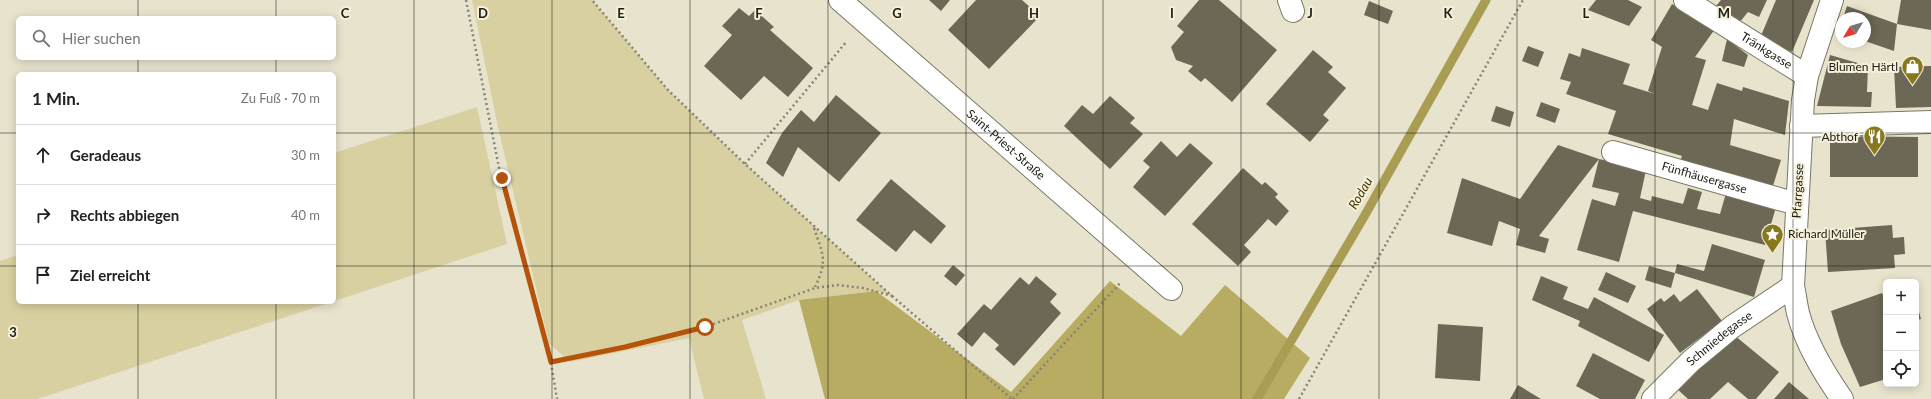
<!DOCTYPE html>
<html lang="de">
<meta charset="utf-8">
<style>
:root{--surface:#fff;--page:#f6f6f6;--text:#222;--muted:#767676;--line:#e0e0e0}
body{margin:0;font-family:Lato,sans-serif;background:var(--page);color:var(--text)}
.controls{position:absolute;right:12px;bottom:12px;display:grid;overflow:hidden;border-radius:6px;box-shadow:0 2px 10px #0003}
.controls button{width:36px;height:36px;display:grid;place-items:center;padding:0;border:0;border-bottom:1px solid var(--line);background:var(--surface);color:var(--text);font:20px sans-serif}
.compass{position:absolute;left:1835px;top:12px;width:36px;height:36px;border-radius:50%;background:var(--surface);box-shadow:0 2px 10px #0003;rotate:232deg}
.stop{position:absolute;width:12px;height:12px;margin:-9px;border:3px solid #b45309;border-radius:50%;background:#fff}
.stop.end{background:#b45309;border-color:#fff;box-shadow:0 1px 4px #0008}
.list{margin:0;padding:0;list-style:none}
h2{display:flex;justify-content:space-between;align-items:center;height:52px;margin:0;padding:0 16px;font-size:17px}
h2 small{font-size:13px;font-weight:400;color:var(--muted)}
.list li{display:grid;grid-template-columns:26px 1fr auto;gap:12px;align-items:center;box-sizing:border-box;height:60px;padding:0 16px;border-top:1px solid var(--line)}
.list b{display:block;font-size:15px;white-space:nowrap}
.list em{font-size:13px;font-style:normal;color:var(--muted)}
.icon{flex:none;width:22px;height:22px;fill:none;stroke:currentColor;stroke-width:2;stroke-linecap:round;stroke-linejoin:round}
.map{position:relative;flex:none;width:1931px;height:399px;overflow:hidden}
.search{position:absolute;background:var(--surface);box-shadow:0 2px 10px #0003;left:16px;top:16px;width:320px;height:44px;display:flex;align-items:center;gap:10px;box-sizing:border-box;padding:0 14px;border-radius:6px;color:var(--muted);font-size:15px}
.panel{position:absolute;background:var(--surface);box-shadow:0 2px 10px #0003;left:16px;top:72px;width:320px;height:232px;border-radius:6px}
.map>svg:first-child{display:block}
.green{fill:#d8d0a0}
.forest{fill:#b8ab62}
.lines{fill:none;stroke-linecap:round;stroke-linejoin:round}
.stream{stroke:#a99c53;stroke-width:9}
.building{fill:#6c6855}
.minor-casing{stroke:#7b7764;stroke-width:24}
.path{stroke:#878475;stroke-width:2.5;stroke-dasharray:2 3;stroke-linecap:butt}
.minor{stroke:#fff;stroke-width:22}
.route{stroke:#b45309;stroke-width:5}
.grid{fill:none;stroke:#212018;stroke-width:1;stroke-opacity:0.55}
.labels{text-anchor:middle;stroke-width:4;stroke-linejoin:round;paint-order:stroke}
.street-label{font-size:12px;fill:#212018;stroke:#f4f0da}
.poi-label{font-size:12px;fill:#212018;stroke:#f4f0da;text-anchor:end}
.water-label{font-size:13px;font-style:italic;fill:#453b00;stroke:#f4f0da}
.grid-label{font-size:13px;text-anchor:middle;font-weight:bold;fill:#212018;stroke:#f4f0da;stroke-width:4;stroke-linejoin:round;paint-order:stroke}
</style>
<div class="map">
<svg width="1931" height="399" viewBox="0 0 1931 399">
<rect width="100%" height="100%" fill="#e7e3cd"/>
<path class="green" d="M 472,0 L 592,0 L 668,90 L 745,164 L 892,296 L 876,291 L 799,300 L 742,320 L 766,399 L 704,399 L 689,338 L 570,362 L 549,343 L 498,127 Z
M 477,107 L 507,244 L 334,301 L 334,153 Z
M 18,255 L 18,302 L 331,302 L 38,399 L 0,399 L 0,261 Z"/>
<path class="forest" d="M 1110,281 L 1181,336 L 1225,285 L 1310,358 L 1284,399 L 825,399 L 799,300 L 876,291 L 1011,392 Z"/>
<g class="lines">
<path class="stream" d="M 1257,399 L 1365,215 L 1486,0"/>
</g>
<path class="building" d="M 929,0 L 950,0 L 941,11 Z
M 976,0 L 1022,0 L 1040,16 L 989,69 L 948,30 Z
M 1199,0 L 1219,0 L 1277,50 L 1232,102 L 1205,78 L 1201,82 L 1188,71 L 1193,66 L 1176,60 L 1171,47 L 1184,32 L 1177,26 Z
M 1596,0 L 1628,0 L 1642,7 L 1629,26 L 1588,10 Z
M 1721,0 L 1767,0 L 1759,17 L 1748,12 L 1739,23 L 1716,6 Z
M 1776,0 L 1814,0 L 1792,52 L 1760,38 Z
M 1901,0 L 1931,0 L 1931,30 L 1897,24 L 1894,51 L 1865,41 L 1865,18 L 1843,18 L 1847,6 L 1897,24 Z
M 1369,1 L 1393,11 L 1388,24 L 1364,15 Z
M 1672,4 L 1715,29 L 1695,57 L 1706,60 L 1692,105 L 1708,110 L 1717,83 L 1742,91 L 1743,87 L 1789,101 L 1785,135 L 1734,119 L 1730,145 L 1781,160 L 1772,189 L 1680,161 L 1682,156 L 1608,134 L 1616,111 L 1566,94 L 1571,82 L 1560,79 L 1569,53 L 1580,57 L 1582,48 L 1630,64 L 1623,84 L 1655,94 L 1648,91 L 1662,47 L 1651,40 Z
M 739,8 L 749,16 L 755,10 L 774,27 L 770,30 L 813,68 L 788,97 L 764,76 L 741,100 L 704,66 L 732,35 L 722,26 Z
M 1727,39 L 1748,55 L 1744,67 L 1722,61 Z
M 1528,46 L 1544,52 L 1538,67 L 1522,61 Z
M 1313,50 L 1333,67 L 1328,72 L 1346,88 L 1323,115 L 1329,120 L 1310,142 L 1266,104 Z
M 1830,55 L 1868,66 L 1867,92 L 1872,92 L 1871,107 L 1817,106 Z
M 1931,66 L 1931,107 L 1896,108 L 1894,67 Z
M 836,95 L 881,133 L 839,182 L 798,147 L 783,177 L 766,163 L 782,133 L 801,110 L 814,122 Z
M 1110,96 L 1135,118 L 1130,123 L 1143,134 L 1110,169 L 1064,126 L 1082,105 L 1093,114 Z
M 1541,102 L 1560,109 L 1555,123 L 1536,116 Z
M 1496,106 L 1514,112 L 1510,127 L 1491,121 Z
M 1830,136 L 1918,137 L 1918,177 L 1830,177 Z
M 1161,141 L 1177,157 L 1190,143 L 1213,163 L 1165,216 L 1133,187 L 1150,167 L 1143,161 Z
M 1558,145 L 1599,159 L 1646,170 L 1640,198 L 1651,201 L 1652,196 L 1683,204 L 1688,188 L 1702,192 L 1697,209 L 1720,214 L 1726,193 L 1776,207 L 1765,245 L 1633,211 L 1619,262 L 1577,250 L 1592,199 L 1615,206 L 1619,193 L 1592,187 L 1599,159 L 1539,236 L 1549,239 L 1545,253 L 1516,245 L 1520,229 L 1499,221 L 1492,246 L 1447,233 L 1462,178 L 1520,199 Z
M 1243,168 L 1262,185 L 1265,182 L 1278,194 L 1275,197 L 1289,211 L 1276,226 L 1268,219 L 1244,245 L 1251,252 L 1238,266 L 1192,224 Z
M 891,179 L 946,226 L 931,244 L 914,230 L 896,252 L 856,220 Z
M 1892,225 L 1893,238 L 1904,237 L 1905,254 L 1894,255 L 1895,268 L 1828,272 L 1825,230 Z
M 1712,244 L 1765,260 L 1754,297 L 1675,273 L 1677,264 L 1704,271 Z
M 953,265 L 965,275 L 956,286 L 944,276 Z
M 1649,266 L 1675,273 L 1671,288 L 1645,280 Z
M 1606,272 L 1636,286 L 1628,303 L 1598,290 Z
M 1036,276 L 1057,294 L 1050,302 L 1061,313 L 1014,366 L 995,349 L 999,345 L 984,332 L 972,347 L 957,334 L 984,304 L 991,310 L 1020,277 L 1029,285 Z
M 1541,276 L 1568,287 L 1563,299 L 1588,309 L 1594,297 L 1664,335 L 1649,362 L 1578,326 L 1580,321 L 1532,300 Z
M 1697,289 L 1722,321 L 1680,353 L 1647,309 L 1661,298 L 1664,302 L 1674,294 L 1680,302 Z
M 1882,293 L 1886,302 L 1886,379 L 1860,387 L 1841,344 L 1831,311 Z
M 1916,309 L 1918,309 L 1921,319 L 1916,320 Z
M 1438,324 L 1483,327 L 1480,381 L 1435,378 Z
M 1734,335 L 1779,372 L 1756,399 L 1748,399 L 1728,382 L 1710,399 L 1688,399 L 1676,388 Z
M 1593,353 L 1645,380 L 1635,399 L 1600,399 L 1576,386 Z
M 1789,382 L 1809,399 L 1774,399 Z
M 1518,385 L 1541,399 L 1510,399 Z"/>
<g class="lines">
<defs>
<g id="minor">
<path id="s1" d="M 840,0 L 1171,289"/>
<path d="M 1289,0 L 1293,11"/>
<path id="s2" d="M 1685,0 L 1807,76"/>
<path d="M 1832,0 L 1807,76 L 1803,100 L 1793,286 C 1795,295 1796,304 1798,313 C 1806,344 1824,373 1842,399"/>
<path d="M 1801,126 L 1931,122"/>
<path id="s3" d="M 1613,152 L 1797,204"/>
<path id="s4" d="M 1653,399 L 1691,361 L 1732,327 L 1793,286"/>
</g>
</defs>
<use href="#minor" class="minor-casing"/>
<path class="path" d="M 466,0 L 501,178 L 551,363 L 625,347 L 705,327 L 815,288 L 838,285 L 863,288 L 892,296 L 745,164 L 668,90 L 592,0
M 745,164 L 847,41
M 814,228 C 823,255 828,260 815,287
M 892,296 L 1012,399
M 551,363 L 557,399
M 1013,399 L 1121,282
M 1299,399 L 1523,0"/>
<use href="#minor" class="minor"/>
</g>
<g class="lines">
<path class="route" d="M 502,178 L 551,362 L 625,347 L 705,327"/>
</g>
<path class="grid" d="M 138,0 L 138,18M 276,0 L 276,18M 414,0 L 414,399M 552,0 L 552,399M 690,0 L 690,399M 828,0 L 828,399M 966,0 L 966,399M 1103,0 L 1103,399M 1241,0 L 1241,399M 1379,0 L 1379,399M 1517,0 L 1517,399M 1655,0 L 1655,399M 1793,0 L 1793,399M 138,58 L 138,74M 276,58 L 276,74M 0,133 L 18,133M 334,133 L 1931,133M 0,266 L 18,266M 334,266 L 1931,266M 138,302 L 138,399M 276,302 L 276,399"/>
<defs>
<symbol id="shop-pin" viewBox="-11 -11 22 30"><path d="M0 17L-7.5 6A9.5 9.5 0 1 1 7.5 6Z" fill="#88781d" stroke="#f4f0da"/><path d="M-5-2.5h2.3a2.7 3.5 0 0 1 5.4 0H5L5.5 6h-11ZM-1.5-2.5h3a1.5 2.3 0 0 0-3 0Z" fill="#fff"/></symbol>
<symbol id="restaurant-pin" viewBox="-11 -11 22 30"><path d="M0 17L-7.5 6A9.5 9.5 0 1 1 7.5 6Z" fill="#88781d" stroke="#f4f0da"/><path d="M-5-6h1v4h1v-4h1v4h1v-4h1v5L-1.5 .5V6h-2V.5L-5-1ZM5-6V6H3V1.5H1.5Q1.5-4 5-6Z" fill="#fff"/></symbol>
<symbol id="sight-pin" viewBox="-11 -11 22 30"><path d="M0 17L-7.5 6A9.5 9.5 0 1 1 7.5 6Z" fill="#88781d" stroke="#f4f0da"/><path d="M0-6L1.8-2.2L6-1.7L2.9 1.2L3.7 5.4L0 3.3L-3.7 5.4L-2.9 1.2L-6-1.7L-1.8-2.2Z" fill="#fff"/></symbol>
</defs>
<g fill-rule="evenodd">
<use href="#shop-pin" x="1900" y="54" width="25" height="34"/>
<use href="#restaurant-pin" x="1862" y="124" width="25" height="34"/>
<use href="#sight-pin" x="1760" y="222" width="25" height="34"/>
</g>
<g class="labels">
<g class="street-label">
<text dy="4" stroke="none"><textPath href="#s2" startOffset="96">Tränkgasse</textPath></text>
<text dy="4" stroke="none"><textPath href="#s1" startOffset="220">Saint-Priest-Straße</textPath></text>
<text dy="4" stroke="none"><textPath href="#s3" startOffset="95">Fünfhäusergasse</textPath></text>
<text transform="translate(1798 191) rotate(-87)" y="4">Pfarrgasse</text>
<text dy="4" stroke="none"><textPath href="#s4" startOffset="90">Schmiedegasse</textPath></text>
</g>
<g class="poi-label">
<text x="1898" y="71">Blumen Härtl</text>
<text x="1858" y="141">Abthof</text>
<text x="1788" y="238" text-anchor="start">Richard Müller</text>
</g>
<g class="water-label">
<text transform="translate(1360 193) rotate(-60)" y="5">Rodau</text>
</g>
</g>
<g class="grid-label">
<text x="345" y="18">C</text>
<text x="483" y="18">D</text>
<text x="621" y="18">E</text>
<text x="759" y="18">F</text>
<text x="897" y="18">G</text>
<text x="1034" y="18">H</text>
<text x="1172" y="18">I</text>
<text x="1310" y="18">J</text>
<text x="1448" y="18">K</text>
<text x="1586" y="18">L</text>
<text x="1724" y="18">M</text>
<text x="13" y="337">3</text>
</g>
</svg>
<div class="controls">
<button>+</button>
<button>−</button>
<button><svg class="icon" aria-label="locate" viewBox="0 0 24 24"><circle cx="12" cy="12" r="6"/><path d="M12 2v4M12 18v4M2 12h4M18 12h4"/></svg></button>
</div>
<svg class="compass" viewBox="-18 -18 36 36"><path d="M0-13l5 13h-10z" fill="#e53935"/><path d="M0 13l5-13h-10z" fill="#767676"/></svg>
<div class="stop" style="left:705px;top:327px"></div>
<div class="stop end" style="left:502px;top:178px"></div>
<div class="search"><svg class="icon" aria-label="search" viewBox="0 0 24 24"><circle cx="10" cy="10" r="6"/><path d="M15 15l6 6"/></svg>Hier suchen</div>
<section class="panel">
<h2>1 Min.<small>Zu Fuß · 70 m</small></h2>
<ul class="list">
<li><svg class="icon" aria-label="ahead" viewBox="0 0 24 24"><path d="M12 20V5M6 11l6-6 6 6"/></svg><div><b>Geradeaus</b></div><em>30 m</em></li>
<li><svg class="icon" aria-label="right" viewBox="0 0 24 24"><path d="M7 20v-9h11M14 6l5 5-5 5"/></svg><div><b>Rechts abbiegen</b></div><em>40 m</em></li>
<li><svg class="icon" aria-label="arrive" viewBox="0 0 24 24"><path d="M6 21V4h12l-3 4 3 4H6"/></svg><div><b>Ziel erreicht</b></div></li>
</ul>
</section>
</div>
